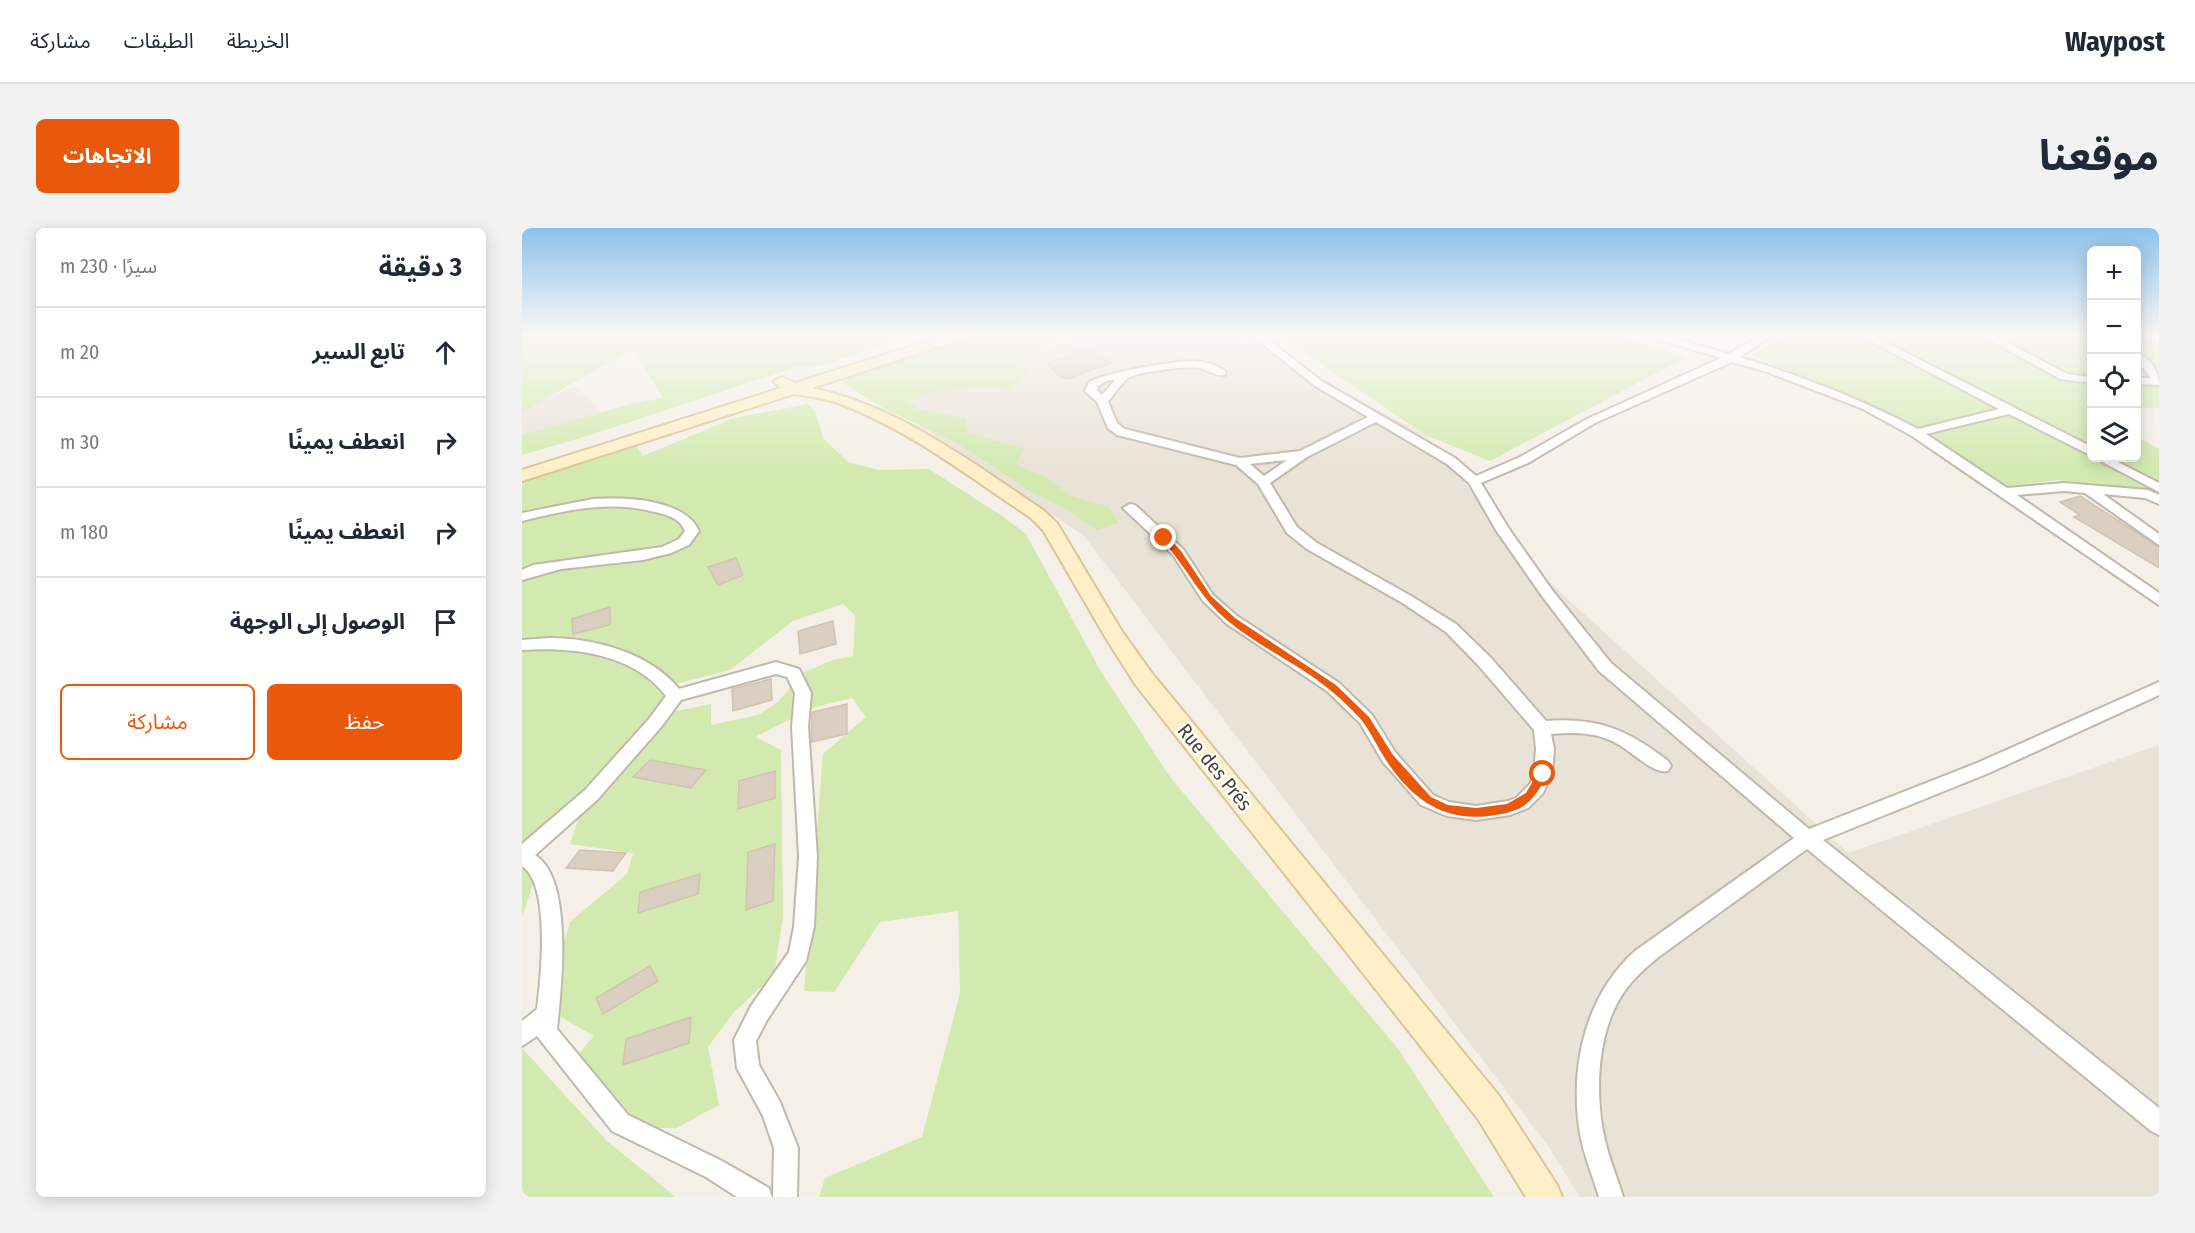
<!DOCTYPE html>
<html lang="ar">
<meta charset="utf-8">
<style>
:root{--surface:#fff;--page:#f2f2f3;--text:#1f2937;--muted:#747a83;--line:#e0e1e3;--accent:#ea580c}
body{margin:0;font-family:"Fira Sans Condensed","Noto Sans Arabic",sans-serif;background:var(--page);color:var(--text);direction:rtl}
.controls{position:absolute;right:18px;top:18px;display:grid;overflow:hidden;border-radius:9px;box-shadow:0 3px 15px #0003}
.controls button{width:54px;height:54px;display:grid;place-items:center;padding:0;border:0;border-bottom:2px solid var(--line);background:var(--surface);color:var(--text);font:30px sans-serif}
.stop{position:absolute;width:18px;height:18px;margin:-14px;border:4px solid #ea580c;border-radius:50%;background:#fff}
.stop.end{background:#ea580c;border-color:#fff;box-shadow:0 2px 6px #0008}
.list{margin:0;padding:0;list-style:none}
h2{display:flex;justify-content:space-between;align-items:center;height:78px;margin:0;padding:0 24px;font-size:26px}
h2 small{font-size:20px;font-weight:400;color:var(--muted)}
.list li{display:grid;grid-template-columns:39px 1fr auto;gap:18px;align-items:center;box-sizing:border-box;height:90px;padding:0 24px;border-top:2px solid var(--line)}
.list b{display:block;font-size:22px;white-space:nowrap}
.list em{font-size:20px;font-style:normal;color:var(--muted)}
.actions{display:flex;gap:12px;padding:18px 24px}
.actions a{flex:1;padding:14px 0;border:2px solid var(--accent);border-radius:9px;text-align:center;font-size:21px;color:var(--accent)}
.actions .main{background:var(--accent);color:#fff}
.icon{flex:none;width:33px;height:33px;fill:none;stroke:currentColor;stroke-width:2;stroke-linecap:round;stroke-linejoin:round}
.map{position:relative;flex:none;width:1637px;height:969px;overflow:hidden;direction:ltr;border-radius:9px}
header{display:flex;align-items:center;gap:36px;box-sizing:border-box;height:84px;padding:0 30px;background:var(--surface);border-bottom:2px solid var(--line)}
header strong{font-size:28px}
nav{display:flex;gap:33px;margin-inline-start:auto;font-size:21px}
.intro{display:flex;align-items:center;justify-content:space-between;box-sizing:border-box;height:144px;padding:0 36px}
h1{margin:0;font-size:42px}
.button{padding:15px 27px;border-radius:9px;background:var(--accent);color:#fff;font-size:21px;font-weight:700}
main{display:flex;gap:36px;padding:0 36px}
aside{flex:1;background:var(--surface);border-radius:9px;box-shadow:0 3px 15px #0003}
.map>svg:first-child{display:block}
.residential{fill:#e9e2d6}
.green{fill:#d2eaaf;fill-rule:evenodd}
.building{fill:#dacec0;stroke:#d2c3b0;stroke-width:1.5}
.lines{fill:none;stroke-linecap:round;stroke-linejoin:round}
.street-casing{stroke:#c0b8aa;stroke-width:4}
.secondary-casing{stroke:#d9c598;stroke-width:4}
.street{fill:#fff;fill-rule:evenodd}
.secondary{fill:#ffefc7;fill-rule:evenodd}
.route{fill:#ea580c}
.labels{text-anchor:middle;stroke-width:5;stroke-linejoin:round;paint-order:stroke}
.street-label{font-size:20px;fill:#484036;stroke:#fff}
</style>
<header>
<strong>Waypost</strong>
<nav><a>الخريطة</a><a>الطبقات</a><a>مشاركة</a></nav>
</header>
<div class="intro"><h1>موقعنا</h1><a class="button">الاتجاهات</a></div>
<main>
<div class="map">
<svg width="1637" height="969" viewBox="0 0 1637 969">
<rect width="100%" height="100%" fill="#f4f0e8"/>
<path class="residential" d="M 567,106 L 715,106 L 903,207 L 1017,345 L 1326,625 L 1637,517 L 1637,969 L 1058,969 L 1026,918 L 562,308 L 362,173 Z
M 54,158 L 81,186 L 0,211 L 0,179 Z"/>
<path class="green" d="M 0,106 L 396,106 L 293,139 L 275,139 L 65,208 L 0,227 L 0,207 L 112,175 L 141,170 L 111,121 L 0,184 Z
M 462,106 L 557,106 L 526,116 L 494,137 L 507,144 L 488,161 C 453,157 419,160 386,174 L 398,182 L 445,190 L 445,205 L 502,221 L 494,237 L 526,250 L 549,268 L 586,278 L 597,295 L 575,302 L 539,278 L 508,263 L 437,216 L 361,180 L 315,151 Z
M 756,106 L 1090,106 L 1165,129 L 968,233 L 903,207 Z
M 1267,106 L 1569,106 L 1569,182 L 1564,182 L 1569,185 L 1570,230 L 1614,230 L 1615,209 L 1637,221 L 1637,262 L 1536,252 L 1486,258 L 1388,196 L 1230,127 Z
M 1614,106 L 1637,106 L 1637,180 L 1615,180 Z
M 286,176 L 294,185 L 301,210 L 326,234 L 356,242 L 407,241 L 480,288 L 504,306 L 578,442 L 648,549 L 877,822 L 972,969 L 297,969 L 303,950 L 400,909 L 438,765 L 436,683 L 358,694 L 312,764 L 282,763 L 301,526 L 344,489 L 330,470 L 290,480 L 233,509 L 259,522 L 261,688 L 252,747 L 212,784 L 186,819 L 197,877 L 154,900 L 113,900 L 54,829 L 72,808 L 32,785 L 39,723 L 48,694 L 105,646 L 111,625 L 48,616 L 58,586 L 15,619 L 16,641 L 0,689 L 0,252 L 113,216 L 121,228 L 212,190 ZM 321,376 L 333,387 L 331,428 L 311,432 L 280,445 L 256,474 L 236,487 L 189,497 L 189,476 L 145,485 L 150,457 L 208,442 L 271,393 Z
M 0,820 L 85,913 L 154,969 L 0,969 Z"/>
<path class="building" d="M 566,121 L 589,135 L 545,151 L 538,148 L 525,135 Z
M 1558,268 L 1637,319 L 1637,340 L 1552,289 L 1558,287 L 1538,274 Z
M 214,330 L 221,347 L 196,357 L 186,339 Z
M 88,379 L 88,397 L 51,406 L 50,391 Z
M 311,393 L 314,416 L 278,426 L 276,403 Z
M 249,451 L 250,472 L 211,483 L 210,461 Z
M 325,476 L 325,506 L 289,514 L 290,484 Z
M 128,532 L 184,542 L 169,560 L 111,549 Z
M 253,543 L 253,570 L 216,581 L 217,553 Z
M 253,616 L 251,673 L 224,682 L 226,624 Z
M 58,622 L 104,625 L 91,643 L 44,640 Z
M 178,646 L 176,666 L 116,685 L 118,664 Z
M 128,738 L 136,753 L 81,786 L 74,770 Z
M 169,789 L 167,815 L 101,837 L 104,811 Z"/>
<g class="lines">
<defs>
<path id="street" d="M 728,106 L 739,106 L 801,154 L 933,230 L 954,248 L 998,229 L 1065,191 L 1199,130 L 1125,108 L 1124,106 L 1139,106 L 1207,126 L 1241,106 L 1253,106 L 1218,129 C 1279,148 1339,171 1396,201 L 1477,181 L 1335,106 L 1347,106 L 1570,219 L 1570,228 L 1487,186 L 1404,206 L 1485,260 L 1542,255 L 1626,262 L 1637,267 L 1637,276 L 1623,270 L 1581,266 L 1637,306 L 1637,317 L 1563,265 L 1542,263 L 1495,267 L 1637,365 L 1637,377 L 1390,208 L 1341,181 L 1245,144 L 1210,134 L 1073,195 L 1006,235 L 959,255 L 987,301 L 1030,362 L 1089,435 L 1287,601 L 1455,535 L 1637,454 L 1637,467 L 1467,545 L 1301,612 L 1637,880 L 1637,907 L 1629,903 L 1285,621 L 1138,728 C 1125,738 1112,750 1102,764 C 1074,804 1072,870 1084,916 C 1088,934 1096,951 1101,969 L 1077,969 C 1070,946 1060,923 1057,899 C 1048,835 1065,766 1113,723 L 1272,610 L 1077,443 L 1020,368 L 974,302 L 947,255 L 925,236 L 854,194 L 785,229 L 748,255 L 775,299 L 795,315 L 889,368 L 934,396 L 969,430 L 1024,493 C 1076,489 1106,502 1146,533 L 1149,538 L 1146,543 C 1132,547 1108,522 1094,515 C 1074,504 1051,504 1029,506 L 1032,521 L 1030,546 L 1021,565 L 1006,580 L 988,587 L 954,592 L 925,588 L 899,577 L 861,534 L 838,495 L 805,463 L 705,396 L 681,373 L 651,327 L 601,280 L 608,276 L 613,277 L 661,321 L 691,367 L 715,388 L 817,455 L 850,487 L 873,524 L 911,567 L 927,574 L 954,578 L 986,573 L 994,570 L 1008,556 L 1012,546 L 1014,521 L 1012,502 L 957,438 L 924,404 L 879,374 L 785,321 L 765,305 L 736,256 L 714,237 L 595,207 L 586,200 L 575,174 L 563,163 L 567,154 C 587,144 649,133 672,133 C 684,133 693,137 703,143 L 703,147 C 693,149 686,141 676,140 C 663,138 614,144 605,151 C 598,157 592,167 586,173 L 595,195 L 603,201 L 718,230 L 778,223 L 846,189 L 793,158 ZM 587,152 L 593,152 L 580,167 L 575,162 L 576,158 ZM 765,232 L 742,248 L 728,236 Z
M 1457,106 L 1469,106 L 1545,146 L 1570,149 L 1570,155 L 1538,151 Z
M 1560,106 L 1570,106 L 1570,111 Z
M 1616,106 L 1629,106 L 1637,109 L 1637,116 Z
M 1614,124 C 1628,130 1637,143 1637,157 L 1614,156 L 1614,150 L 1629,150 L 1614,132 Z
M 1573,230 L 1588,230 L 1637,255 L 1637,264 Z
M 71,271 C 102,269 162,270 177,303 L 167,317 L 149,325 L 121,332 L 39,341 L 0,352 L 0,342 L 11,337 L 140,319 L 157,311 L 163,303 C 158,290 145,287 133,284 C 88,272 44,282 0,293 L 0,285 Z
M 28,410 C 72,410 128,425 157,461 L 254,434 L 277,441 L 289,465 L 286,499 L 295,628 L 292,699 L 284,733 L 245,792 L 234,813 L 237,837 L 258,874 L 276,920 L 275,969 L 251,969 L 252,920 L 241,888 L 215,840 L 212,812 L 229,778 L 267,724 L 272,699 L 277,628 L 270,499 L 273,465 L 265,449 L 254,446 L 159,472 L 139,499 L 75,572 L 13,627 C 52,651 39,761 35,801 L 106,887 L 200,933 L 247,960 L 250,969 L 215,969 L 184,949 L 90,903 L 15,808 L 0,818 L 0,793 L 15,781 C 19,750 29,657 0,638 L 0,616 L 63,562 L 127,491 L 144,468 C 111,425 50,419 0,422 L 0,412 Z"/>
<path id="secondary" d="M 429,106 L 449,106 L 447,109 L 290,160 C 377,178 449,234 521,282 L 535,295 L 599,402 L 629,444 L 978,869 L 1035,957 L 1040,969 L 1004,969 L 956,891 L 613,456 L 585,412 L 521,302 L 509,290 C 446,248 385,200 313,174 C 300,170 285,168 272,166 L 0,253 L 0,242 L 259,160 L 252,154 L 255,151 L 260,149 L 273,155 Z"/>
</defs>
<use href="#street" class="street-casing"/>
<use href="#secondary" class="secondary-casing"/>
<use href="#street" class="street"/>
<use href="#secondary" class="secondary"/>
</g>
<linearGradient id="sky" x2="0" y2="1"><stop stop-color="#8cc1ec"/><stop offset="0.44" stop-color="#faf8f5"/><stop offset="1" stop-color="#faf8f5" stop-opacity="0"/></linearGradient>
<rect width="1637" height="241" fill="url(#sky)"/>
<path class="route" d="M 640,308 L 645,308 L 659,323 L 689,368 L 713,390 L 814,457 L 847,489 L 871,527 L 909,569 L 926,577 L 954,580 L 985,576 L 1004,565 L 1017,543 L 1024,543 L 1026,546 C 1009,577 1002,583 967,588 C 918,594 887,568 862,529 C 855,518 849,505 841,494 C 832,483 819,471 808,462 C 777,436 737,419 706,393 C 678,370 664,338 640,312 Z"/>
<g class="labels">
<g class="street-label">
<text transform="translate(693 539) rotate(51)" y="7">Rue des Prés</text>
</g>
</g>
</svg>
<div class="controls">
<button>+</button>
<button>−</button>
<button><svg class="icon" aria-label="locate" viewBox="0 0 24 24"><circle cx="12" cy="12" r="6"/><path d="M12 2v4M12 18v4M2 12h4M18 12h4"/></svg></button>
<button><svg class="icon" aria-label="layers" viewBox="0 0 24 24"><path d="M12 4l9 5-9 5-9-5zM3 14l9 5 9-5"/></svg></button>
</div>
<div class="stop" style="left:1021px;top:546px"></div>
<div class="stop end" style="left:642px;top:310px"></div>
</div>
<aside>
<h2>3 دقيقة<small>سيرًا · 230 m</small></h2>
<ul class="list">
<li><svg class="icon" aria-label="ahead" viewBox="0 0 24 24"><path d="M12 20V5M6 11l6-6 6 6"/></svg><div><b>تابع السير</b></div><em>20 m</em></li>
<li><svg class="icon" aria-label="right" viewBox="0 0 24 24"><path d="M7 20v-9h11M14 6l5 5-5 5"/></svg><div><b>انعطف يمينًا</b></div><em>30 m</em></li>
<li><svg class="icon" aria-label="right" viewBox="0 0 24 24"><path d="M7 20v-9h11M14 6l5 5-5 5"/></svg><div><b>انعطف يمينًا</b></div><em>180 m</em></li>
<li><svg class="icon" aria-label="arrive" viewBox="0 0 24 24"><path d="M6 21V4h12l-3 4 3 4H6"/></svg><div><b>الوصول إلى الوجهة</b></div></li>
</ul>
<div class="actions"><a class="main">حفظ</a><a>مشاركة</a></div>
</aside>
</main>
